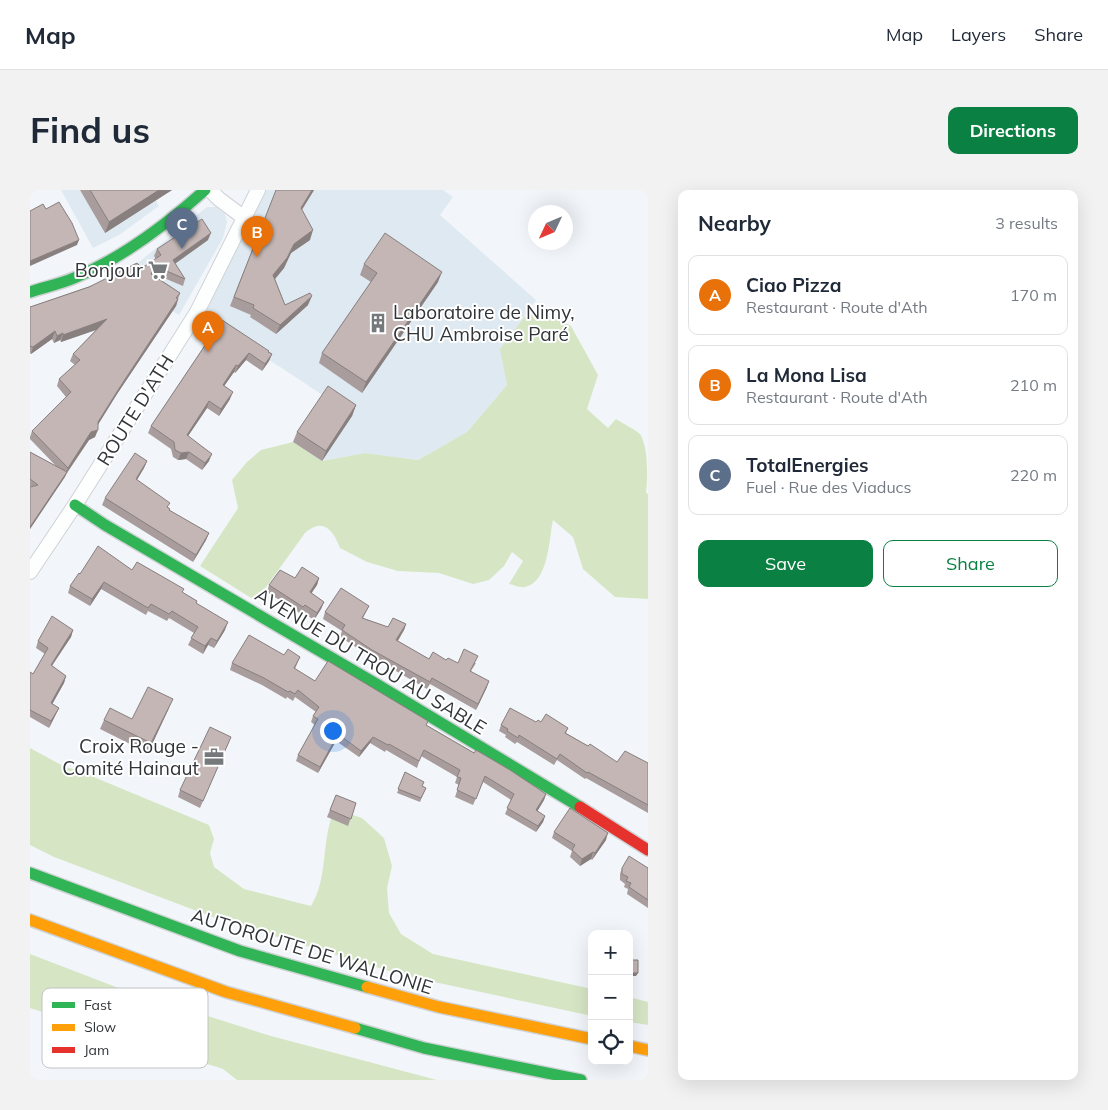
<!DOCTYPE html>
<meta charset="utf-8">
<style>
:root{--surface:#fff;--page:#f2f2f3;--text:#1f2937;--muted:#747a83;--line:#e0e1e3;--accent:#0b8043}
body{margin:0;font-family:Mulish,sans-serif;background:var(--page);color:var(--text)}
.controls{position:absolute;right:15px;bottom:15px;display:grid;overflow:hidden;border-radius:10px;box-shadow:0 5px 20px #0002}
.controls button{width:45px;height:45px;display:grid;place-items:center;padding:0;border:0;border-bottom:1px solid var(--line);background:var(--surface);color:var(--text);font:25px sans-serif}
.compass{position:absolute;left:498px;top:15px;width:45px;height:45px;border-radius:50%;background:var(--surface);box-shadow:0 5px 20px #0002;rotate:226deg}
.you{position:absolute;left:302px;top:540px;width:18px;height:18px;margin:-12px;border:4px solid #fff;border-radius:50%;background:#1a73e8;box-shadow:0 0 0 8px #1a73e833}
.badge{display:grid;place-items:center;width:32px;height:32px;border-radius:50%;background:var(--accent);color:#fff;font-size:16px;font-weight:700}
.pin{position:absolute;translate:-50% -41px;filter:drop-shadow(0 1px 2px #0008)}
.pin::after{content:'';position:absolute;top:26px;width:18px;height:15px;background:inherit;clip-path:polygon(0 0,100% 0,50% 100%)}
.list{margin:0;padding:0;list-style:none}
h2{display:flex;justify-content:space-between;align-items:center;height:65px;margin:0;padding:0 20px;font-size:21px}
h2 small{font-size:16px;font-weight:400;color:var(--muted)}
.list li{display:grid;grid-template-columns:32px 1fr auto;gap:15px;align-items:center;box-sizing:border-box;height:80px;margin:0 10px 10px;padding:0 10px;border:1px solid var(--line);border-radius:10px}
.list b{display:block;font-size:19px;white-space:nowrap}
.list p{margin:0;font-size:16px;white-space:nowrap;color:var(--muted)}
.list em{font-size:16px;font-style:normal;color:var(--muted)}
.actions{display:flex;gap:10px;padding:15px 20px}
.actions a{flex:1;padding:11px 0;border:1px solid var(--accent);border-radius:10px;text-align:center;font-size:18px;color:var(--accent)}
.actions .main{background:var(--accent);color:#fff}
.icon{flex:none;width:28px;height:28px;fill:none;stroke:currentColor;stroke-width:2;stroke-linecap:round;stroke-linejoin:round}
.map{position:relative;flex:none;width:618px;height:890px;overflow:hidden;border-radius:10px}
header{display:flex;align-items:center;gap:30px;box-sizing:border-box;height:70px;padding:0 25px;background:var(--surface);border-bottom:1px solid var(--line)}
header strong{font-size:24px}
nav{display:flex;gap:28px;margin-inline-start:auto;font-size:18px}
.intro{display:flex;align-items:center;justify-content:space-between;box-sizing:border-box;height:120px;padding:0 30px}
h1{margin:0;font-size:35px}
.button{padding:12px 22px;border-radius:10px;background:var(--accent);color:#fff;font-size:18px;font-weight:700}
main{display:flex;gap:30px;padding:0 30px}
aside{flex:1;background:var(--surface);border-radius:10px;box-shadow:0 5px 20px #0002}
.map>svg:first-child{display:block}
.built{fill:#dfe9f1}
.green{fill:#d6e6c5}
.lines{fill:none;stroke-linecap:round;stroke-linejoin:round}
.street-casing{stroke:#cfd2d5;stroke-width:16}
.fast-casing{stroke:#cfd2d5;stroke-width:14}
.slow-casing{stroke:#cfd2d5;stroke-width:14}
.jam-casing{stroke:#cfd2d5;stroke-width:14}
.street{stroke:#fdfefe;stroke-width:14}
.fast{stroke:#30b455;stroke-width:11}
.slow{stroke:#ff9f0a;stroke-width:11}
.jam{stroke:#e5322d;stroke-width:11}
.wall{fill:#a89d9c}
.shaded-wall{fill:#887f7f}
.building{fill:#c3b6b5;stroke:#887f7f}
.labels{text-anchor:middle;stroke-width:4;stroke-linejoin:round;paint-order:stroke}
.poi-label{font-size:19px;fill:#313538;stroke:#fff;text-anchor:end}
.street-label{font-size:19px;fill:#313538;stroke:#fff}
.key{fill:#fff;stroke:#c1c2c3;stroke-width:1}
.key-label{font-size:14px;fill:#313538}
</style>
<header>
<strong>Map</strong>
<nav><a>Map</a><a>Layers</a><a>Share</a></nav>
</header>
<div class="intro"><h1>Find us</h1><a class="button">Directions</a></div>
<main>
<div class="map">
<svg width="618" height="890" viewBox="0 0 618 890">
<rect width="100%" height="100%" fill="#f2f6fa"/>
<path class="built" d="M 31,0 L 120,0 L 129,16 L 89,45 L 63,58 Z
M 228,0 L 413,0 L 423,7 L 410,25 L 506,110 L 471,159 L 477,195 L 437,242 L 388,270 L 335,263 L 292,271 L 263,252 L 294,206 L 167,122 Z
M 177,17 L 186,17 L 195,24 L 197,32 L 193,48 L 149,125 L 132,115 L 104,76 Z"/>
<path class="green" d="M 516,121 L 541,136 L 568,185 L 557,219 L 578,238 L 586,229 C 593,234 603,238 610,244 C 618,255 618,288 616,303 L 618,304 L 618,409 L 585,407 L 553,379 L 543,347 L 523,330 C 519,348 519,392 495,397 C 490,398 484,395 479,394 L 493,371 L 482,362 L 474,376 L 459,390 L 443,394 L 409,383 L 368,381 L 337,372 L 310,358 C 303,340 293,327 275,343 L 226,411 L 170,376 L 208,318 L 202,290 L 216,273 L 231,260 L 263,252 L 292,271 L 335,263 L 388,270 L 437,242 L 477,195 L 470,159 L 495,126 Z
M 0,558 L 35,577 L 47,580 L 179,635 L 184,649 L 180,663 L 184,677 L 214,699 L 281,716 C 297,690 292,657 301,629 L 314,622 L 332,628 L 354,648 L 362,676 L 357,698 L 359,723 L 371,744 L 403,764 L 562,799 L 562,826 L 376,786 L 188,729 L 24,667 L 0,655 Z
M 0,764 L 86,797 L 241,846 L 407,890 L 207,890 L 193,879 L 0,818 Z
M 599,807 L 618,812 L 618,835 L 599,832 Z"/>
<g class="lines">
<defs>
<path id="street" d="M 180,0 L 189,9 L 213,27
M 0,382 L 45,315 L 167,122 L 228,0"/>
<path id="fast" d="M 0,102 C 15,97 30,94 44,88 C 93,68 136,35 175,0
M 45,315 L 75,335 L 348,495 L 550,617
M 0,683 L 210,761 L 337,797
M 325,838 L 394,858 L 551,890"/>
<path id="slow" d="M 0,730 L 196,802 L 325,838
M 337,797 L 409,817 L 562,849
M 599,856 L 618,860"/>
<path id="jam" d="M 550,617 L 618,660"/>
</defs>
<use href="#street" class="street-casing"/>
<use href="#fast" class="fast-casing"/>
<use href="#slow" class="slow-casing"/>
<use href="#jam" class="jam-casing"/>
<use href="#street" class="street"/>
<use href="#fast" class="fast"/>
<use href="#slow" class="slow"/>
<use href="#jam" class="jam"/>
</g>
<path class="wall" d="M 50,0 L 142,0 L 75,43 Z
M 246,0 L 284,0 L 272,20 L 280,50 L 261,63 L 254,78 L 245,89 L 255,115 L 278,115 L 246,144 L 220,127 L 221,125 L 200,116 Z
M 178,50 L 145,74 L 155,89 L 153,96 L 122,83 L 122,84 L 150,103 L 146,116 L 87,204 L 68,235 L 65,247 L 59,250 L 0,339 L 1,297 L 0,296 L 0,262 L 26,276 L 0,249 L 0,247 L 2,241 L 36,207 L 27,196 L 29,189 L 45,175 L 40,171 L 43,164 L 67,139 L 31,152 L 30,150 L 24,153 L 22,149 L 1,164 L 0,163 L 0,117 L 112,78 L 126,69 L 124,66 L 127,59 Z
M 334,74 L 408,92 L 332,203 L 289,173 L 292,163 L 341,92 L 330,85 Z
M 192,130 L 242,164 L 239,171 L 232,181 L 216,170 L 205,183 L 204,182 L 194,196 L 200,209 L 189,226 L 177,218 L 158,246 L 179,271 L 172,280 L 156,269 L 148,270 L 143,267 L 141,259 L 118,243 L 121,236 Z
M 326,215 L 322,226 L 292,271 L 263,252 L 267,242 Z
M 117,271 L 114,278 L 107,290 L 140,319 L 140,321 L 179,343 L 176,350 L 163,372 L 72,315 L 75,308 Z
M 102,380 L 153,403 L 167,411 L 166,414 L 195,440 L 184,458 L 178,455 L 173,464 L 158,455 L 164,443 L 139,428 L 137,431 L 118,421 L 116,425 L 71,399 L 60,416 L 38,403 L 40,396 L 50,384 Z
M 265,388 L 289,388 L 287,395 L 281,403 L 294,412 L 291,419 L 284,430 L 272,422 L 271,424 L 237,402 L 239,395 Z
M 339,416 L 333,428 L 358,437 L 376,434 L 374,440 L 368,451 L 399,469 L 416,470 L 428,473 L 446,473 L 441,481 L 457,497 L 446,520 L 400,494 L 397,499 L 340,466 L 310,447 L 312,441 L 293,429 L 295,422 Z
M 43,440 L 41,447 L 22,476 L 36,486 L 34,493 L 22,514 L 29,518 L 19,538 L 0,527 L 0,482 L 3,484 L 15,464 L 6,458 L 8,451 Z
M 254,465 L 270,467 L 265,479 L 285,491 L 398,531 L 396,535 L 516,604 L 514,610 L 507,621 L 515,626 L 513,632 L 506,642 L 475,624 L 481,610 L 453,592 L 443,615 L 425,607 L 429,595 L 425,593 L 427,587 L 391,566 L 387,578 L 356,560 L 355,562 L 340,553 L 329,567 L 306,551 L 288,583 L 266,571 L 268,565 L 285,535 L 281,532 L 283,526 L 286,522 L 265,507 L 263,511 L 257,507 L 256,509 L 232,495 L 200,480 L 202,473 Z
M 139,518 L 118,563 L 70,539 L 74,530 L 102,529 Z
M 511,532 L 538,538 L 536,543 L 558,556 L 587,572 L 618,573 L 618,623 L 556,588 L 555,589 L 527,570 L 524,575 L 487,552 L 485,554 L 475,547 L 476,545 L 469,541 L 471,535 Z
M 201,547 L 170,618 L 148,607 L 150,600 Z
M 375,582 L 392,596 L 396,598 L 390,612 L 367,603 Z
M 306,605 L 326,613 L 318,636 L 297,627 Z
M 524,642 L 576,650 L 562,670 L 561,669 L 550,676 L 540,667 L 542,661 L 522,648 Z
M 592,678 L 618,678 L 618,718 L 597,704 L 598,699 L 594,697 L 595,694 L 590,690 L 590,684 Z"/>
<path class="shaded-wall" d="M 129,0 L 142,0 L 75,43 L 79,32 Z
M 282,0 L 284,0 L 267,27 L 271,18 Z
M 283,40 L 280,50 L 261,63 L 254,78 L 240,95 L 243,85 L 264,54 Z
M 181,43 L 178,50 L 140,77 L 143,70 Z
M 49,50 L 47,55 L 0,76 L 0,71 Z
M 412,82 L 408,92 L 332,203 L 336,192 Z
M 282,106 L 278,115 L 246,144 L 250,135 Z
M 148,109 L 146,116 L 87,204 L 65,239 L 68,232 L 90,197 Z
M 77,129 L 75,137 L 31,152 L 33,145 Z
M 25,141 L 22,149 L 1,164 L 3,157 Z
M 33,143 L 30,150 L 24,153 L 27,146 Z
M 219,163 L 216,170 L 205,183 L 208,176 Z
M 242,164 L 239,171 L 232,181 L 235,174 Z
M 206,175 L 204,182 L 190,202 L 193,195 Z
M 203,202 L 200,209 L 189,226 L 191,219 Z
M 179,211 L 177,218 L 154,252 L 157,245 Z
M 326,215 L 322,226 L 292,271 L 296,261 Z
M 68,240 L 65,247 L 59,250 L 35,285 L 38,278 L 61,242 Z
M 159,262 L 156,269 L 148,270 L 151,263 Z
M 182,264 L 179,271 L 172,280 L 175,273 Z
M 117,271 L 114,278 L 103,296 L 106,289 Z
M 37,282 L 35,287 L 0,339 L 0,337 Z
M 179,343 L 176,350 L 163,372 L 166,365 Z
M 289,388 L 287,395 L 277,410 L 280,402 Z
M 74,392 L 71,399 L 60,416 L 62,409 Z
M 294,412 L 291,419 L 284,430 L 287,423 Z
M 198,432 L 195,440 L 184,458 L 187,451 Z
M 376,434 L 374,440 L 364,456 L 366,450 Z
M 43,440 L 41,447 L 18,481 L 21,475 Z
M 181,448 L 178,455 L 173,464 L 175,456 Z
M 36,486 L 34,493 L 19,520 L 21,513 Z
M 459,491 L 457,497 L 446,520 L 448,514 Z
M 143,509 L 139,518 L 118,563 L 121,553 Z
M 29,518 L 19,538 L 21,531 Z
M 308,544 L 306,551 L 288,583 L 290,577 Z
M 343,547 L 340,553 L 329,567 L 331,561 Z
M 516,604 L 514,610 L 504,627 L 506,620 Z
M 515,626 L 513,632 L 506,642 L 508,636 Z
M 578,643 L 576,650 L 562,670 L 565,663 Z
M 563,662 L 561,669 L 550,676 L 552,669 Z
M 599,783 L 608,783 L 606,786 L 599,786 Z"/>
<path class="building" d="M 60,0 L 129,0 L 79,32 Z
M 246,0 L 282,0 L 271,18 L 283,40 L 264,54 L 257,68 L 243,85 L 255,115 L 280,103 L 282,106 L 250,135 L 223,118 L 224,115 L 204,107 Z
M 29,12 L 42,33 L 49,50 L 0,71 L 0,21 L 13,14 L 16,19 Z
M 172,29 L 181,43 L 143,70 L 155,89 L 125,76 L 121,84 L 150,103 L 146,108 L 148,109 L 90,197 L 68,232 L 68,240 L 61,242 L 38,278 L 2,241 L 41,202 L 29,189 L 50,170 L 43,164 L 77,129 L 33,145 L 33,143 L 27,146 L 25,141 L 3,157 L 0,156 L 0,117 L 59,97 L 107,73 L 112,78 L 131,65 L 127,59 Z
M 355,43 L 412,82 L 336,192 L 292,163 L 347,83 L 334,74 Z
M 192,130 L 239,161 L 238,162 L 242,164 L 235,174 L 219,163 L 208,176 L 206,175 L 193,195 L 203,202 L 191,219 L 179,211 L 157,245 L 182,264 L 175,273 L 159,262 L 151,263 L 145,260 L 144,252 L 121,236 Z
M 298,196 L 326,215 L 296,261 L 267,242 Z
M 0,262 L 37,282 L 0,337 L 0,297 L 8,295 L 0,289 Z
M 105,263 L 117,271 L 106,289 L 140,313 L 137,317 L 140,319 L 139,320 L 179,343 L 166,365 L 75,308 Z
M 68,356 L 102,380 L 107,372 L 154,399 L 152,402 L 167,411 L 166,413 L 198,432 L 187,451 L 181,448 L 175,456 L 161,448 L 168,437 L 142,421 L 139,424 L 121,414 L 118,418 L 74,392 L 62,409 L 40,396 L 49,383 L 50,384 Z
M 272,377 L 289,388 L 280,402 L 294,412 L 287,423 L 275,415 L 273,417 L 239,395 L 250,380 L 265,388 Z
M 311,398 L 339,416 L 332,428 L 358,437 L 363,428 L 376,434 L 366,450 L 399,469 L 403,462 L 416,470 L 418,468 L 428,473 L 434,459 L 448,466 L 440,481 L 459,491 L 448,514 L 402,488 L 400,492 L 342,460 L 312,440 L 315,435 L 295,422 Z
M 22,426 L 43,440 L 21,475 L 36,486 L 21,513 L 29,518 L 21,531 L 0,520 L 0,482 L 3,484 L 18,458 L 8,451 Z
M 219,445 L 254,465 L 258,459 L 270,467 L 264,478 L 285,491 L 298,471 L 398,531 L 396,535 L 444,563 L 446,560 L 480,580 L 516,604 L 506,620 L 515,626 L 508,636 L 477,618 L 484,604 L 455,586 L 446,609 L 427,600 L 431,588 L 427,587 L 430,580 L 394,560 L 389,571 L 359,554 L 358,555 L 343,547 L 331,561 L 308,544 L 290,577 L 268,565 L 288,529 L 283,526 L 289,517 L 268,500 L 265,504 L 260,501 L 258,502 L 234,488 L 202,473 Z
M 118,497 L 143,509 L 121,553 L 74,530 L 80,518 L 102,529 Z
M 480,518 L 506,532 L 508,530 L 511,532 L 516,524 L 538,538 L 535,543 L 558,556 L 560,554 L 587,572 L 595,561 L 618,573 L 618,615 L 558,582 L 557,583 L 530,564 L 527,569 L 489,545 L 488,548 L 477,541 L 478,539 L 471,535 Z
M 180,537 L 201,547 L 173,611 L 150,600 Z
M 375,582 L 394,592 L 392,596 L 396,598 L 391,608 L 368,599 Z
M 306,605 L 326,613 L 321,629 L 300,620 Z
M 540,618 L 578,643 L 565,663 L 563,662 L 552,669 L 542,660 L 545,655 L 524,642 Z
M 599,666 L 618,678 L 618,710 L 599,697 L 601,693 L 596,691 L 598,687 L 592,684 L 592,678 Z
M 599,770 L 608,770 L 608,783 L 599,783 Z"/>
<defs>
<symbol id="supermarket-bare" viewBox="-9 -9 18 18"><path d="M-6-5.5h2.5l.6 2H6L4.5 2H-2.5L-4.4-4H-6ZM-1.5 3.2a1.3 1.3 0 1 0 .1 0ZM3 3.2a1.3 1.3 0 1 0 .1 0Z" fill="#75797c" stroke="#fff" stroke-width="2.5" paint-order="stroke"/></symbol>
<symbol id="building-bare" viewBox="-9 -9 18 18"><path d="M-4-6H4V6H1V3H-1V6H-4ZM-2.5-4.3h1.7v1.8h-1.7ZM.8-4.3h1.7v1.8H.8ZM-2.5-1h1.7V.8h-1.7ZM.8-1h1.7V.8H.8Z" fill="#75797c" stroke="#fff" stroke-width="2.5" paint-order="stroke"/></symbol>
<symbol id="office-bare" viewBox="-9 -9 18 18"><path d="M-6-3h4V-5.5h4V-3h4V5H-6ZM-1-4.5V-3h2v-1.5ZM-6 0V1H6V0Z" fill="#75797c" stroke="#fff" stroke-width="2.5" paint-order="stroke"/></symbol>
</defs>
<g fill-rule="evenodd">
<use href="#supermarket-bare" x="114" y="66" width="28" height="28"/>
<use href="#building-bare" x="334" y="119" width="28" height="28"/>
<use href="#office-bare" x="170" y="553" width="28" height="28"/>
</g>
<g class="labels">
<g class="poi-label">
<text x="113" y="87">Bonjour</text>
<text x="363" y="129" text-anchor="start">Laboratoire de Nimy,<tspan x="363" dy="22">CHU Ambroise Paré</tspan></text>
<text x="169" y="563">Croix Rouge -<tspan x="169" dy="22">Comité Hainaut</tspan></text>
</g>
<g class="street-label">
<text transform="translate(105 220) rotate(-58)" y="7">ROUTE D'ATH</text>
<text transform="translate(341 471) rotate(31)" y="7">AVENUE DU TROU AU SABLE</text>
<text transform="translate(282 761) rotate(17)" y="7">AUTOROUTE DE WALLONIE</text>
</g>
</g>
<rect x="12" y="798" width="166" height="80" rx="8" class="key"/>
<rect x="22" y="812" width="23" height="6" fill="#30b455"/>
<rect x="22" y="834" width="23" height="7" fill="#ff9f0a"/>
<rect x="22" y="857" width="23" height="6" fill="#e5322d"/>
<g class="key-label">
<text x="54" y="820">Fast</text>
<text x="54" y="842">Slow</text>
<text x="54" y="865">Jam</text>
</g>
</svg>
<div class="controls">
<button>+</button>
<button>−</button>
<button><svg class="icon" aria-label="locate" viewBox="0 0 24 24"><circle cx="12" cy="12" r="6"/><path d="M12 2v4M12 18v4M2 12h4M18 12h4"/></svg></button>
</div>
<svg class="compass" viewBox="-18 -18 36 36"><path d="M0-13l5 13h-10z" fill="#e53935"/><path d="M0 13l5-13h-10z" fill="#747a83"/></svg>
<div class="you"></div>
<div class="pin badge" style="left:178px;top:162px;background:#e8710a">A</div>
<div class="pin badge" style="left:227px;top:67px;background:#e8710a">B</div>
<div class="pin badge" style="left:152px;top:59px;background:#5c6f8a">C</div>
</div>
<aside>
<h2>Nearby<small>3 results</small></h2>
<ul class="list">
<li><span class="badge" style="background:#e8710a">A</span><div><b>Ciao Pizza</b><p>Restaurant · Route d'Ath</p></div><em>170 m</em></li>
<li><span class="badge" style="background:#e8710a">B</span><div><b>La Mona Lisa</b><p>Restaurant · Route d'Ath</p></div><em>210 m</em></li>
<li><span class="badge" style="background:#5c6f8a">C</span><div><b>TotalEnergies</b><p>Fuel · Rue des Viaducs</p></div><em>220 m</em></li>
</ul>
<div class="actions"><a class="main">Save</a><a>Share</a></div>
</aside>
</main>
